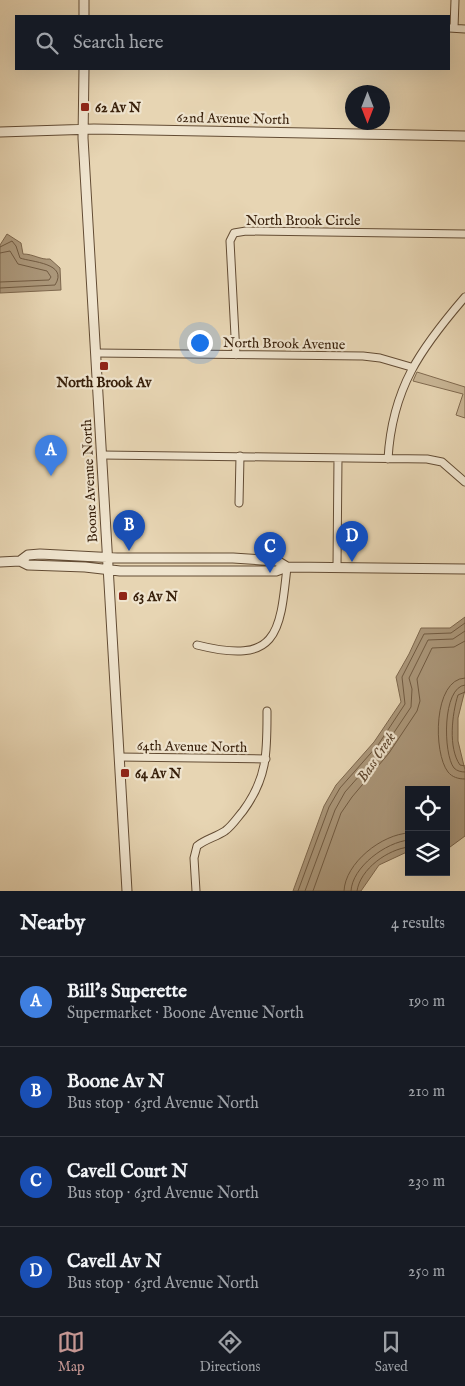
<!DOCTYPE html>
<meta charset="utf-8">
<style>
:root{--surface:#171b24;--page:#242831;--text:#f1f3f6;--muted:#9ea1a6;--line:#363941;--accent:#c59692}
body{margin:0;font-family:"IM FELL English",serif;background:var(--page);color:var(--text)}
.controls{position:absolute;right:15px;bottom:15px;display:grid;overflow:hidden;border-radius:0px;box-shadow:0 5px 20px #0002}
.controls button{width:45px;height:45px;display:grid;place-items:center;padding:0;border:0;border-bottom:1px solid var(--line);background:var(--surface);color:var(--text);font:25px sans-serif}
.compass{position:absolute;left:345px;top:85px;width:45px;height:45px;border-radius:50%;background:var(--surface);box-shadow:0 5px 20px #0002;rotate:180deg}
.you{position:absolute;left:199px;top:342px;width:18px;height:18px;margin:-12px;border:4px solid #fff;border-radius:50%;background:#1a73e8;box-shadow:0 0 0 8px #1a73e833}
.badge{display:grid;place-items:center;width:32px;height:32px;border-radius:50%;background:var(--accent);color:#fff;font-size:16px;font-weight:700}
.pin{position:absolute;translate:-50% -41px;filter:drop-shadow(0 1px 2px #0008)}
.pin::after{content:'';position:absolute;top:26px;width:18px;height:15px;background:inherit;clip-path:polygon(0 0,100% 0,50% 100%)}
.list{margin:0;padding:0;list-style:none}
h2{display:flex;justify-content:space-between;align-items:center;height:65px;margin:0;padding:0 20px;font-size:21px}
h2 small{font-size:16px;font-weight:400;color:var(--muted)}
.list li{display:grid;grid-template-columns:32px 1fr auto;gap:15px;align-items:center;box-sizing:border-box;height:90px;padding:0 20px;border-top:1px solid var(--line)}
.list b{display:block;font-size:19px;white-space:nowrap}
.list p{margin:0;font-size:16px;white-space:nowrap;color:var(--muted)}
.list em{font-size:16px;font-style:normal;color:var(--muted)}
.icon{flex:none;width:28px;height:28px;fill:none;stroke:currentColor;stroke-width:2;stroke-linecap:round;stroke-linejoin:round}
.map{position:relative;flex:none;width:465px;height:891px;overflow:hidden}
.search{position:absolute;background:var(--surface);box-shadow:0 5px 20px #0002;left:15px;right:15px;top:15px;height:55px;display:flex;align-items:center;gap:12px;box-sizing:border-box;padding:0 18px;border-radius:0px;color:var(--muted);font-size:19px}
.sheet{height:425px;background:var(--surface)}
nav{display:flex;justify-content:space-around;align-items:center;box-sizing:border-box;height:70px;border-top:1px solid var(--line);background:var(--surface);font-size:14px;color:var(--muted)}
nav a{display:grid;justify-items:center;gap:2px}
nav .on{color:var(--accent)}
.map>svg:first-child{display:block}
.green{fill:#c9b696;stroke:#806a50}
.water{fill:#ab977a;stroke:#7d674d}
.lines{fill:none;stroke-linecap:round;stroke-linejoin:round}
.shore{stroke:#715b42;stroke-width:1}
.minor-casing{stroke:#634c34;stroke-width:9}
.tertiary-casing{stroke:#634c34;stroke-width:11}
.minor{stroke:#efe4ce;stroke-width:7}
.tertiary{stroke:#efe4ce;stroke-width:9}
.poi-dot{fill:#8f2418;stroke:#efe4ce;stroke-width:2}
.labels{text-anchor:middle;stroke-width:4.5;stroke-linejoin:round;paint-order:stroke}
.poi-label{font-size:14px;font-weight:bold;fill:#371f0a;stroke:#efe4ce;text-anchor:start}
.street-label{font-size:14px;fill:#371f0a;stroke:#efe4ce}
.water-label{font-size:15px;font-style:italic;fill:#604931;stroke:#efe4ce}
</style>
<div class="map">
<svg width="465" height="891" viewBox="0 0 465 891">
<rect width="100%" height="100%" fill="#e7d5b3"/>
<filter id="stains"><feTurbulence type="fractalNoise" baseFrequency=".004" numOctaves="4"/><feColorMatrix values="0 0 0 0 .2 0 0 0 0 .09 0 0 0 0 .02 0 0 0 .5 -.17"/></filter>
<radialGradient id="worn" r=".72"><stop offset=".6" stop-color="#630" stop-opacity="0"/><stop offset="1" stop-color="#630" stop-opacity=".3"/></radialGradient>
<path class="green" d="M 417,372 L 465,387 L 465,418 L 456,415 L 463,394 L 413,381 Z"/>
<path class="water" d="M 7,234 L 21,243 L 23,254 C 34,254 40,260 50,259 L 60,268 L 61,290 L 0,293 L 0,245 Z
M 465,617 L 465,690 L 458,718 L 458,741 L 465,770 L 465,836 L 446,850 L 446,790 L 409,790 L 409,851 L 379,865 L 361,891 L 293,891 L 324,806 L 336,785 L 374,742 L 401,702 L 396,677 L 409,654 L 421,628 L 450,628 Z"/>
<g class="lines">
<path class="shore" d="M 0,247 L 12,241 L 16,246 L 20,258 C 31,262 69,263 55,285 L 0,288
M 0,253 L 10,251 L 18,264 L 47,271 L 51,277 L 49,280 L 0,282
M 465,678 C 433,679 433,753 448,772 C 452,777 458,779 465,779
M 465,685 C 442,687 443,754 454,768 C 457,771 461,772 465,772
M 465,692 L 458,695 C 452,714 448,748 460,765 L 465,766
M 298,891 L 329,807 L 340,788 L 378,745 L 405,704 L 402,677 L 424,634 L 451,633 L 465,623
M 305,891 L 335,810 L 345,792 L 383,749 L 411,707 L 412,689 L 409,678 L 428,640 L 453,639 L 465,631
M 313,891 L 341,813 L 352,797 L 389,753 L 417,711 L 420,701 L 417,679 L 432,648 L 454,647 L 465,641
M 344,891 C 345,863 382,834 409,833
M 351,891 C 352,867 386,842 409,840
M 357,891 C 360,869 388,849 409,847"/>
<defs>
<path id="minor" d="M 449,28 L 465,29
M 454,28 L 455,0
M 96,353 L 363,356 L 380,358 L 411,367
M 236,355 L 230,241 L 234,233 L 246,231 L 465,234
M 102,455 L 427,459 L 442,462 L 465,482
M 388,459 C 392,388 421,348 465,297
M 239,503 L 240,456
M 337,567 L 338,458
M 197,645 C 277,665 280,635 287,567
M 119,757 L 266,759
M 196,891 L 194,858 L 197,846 C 206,839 216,837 225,831 C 232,826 237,818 243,811 C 268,777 267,751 267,711"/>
<path id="tertiary" d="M 84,16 L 84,0
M 84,69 L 83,138 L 127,891
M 0,132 L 94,129 L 465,136
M 20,561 L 28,555 L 40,554 L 117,558 L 233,558 L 277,561 L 287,567
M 0,562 L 20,561 L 28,565 L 85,567 L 120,571 L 276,571 L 287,567 L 465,569"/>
</defs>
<use href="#minor" class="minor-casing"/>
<use href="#tertiary" class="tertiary-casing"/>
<use href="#minor" class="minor"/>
<use href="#tertiary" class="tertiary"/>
</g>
<g class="poi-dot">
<rect x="80" y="102" width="10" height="10" rx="2.5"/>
<rect x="99" y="361" width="10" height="10" rx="2.5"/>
<rect x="118" y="591" width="10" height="10" rx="2.5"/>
<rect x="120" y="768" width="10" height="10" rx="2.5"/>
</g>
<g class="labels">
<g class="poi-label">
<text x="95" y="112">62 Av N</text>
<text x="104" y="387" text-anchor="middle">North Brook Av</text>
<text x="133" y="601">63 Av N</text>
<text x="135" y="778">64 Av N</text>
</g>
<g class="street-label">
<text transform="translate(233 118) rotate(1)" y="5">62nd Avenue North</text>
<text x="303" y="225">North Brook Circle</text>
<text transform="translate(284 343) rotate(1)" y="5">North Brook Avenue</text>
<text transform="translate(89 481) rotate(-93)" y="5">Boone Avenue North</text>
<text transform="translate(192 746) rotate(1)" y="5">64th Avenue North</text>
</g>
<g class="water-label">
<text transform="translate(376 757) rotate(-56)" y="5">Bass Creek</text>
</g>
</g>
<rect width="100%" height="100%" filter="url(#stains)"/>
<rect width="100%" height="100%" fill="url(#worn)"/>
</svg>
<div class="controls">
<button><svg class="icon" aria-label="locate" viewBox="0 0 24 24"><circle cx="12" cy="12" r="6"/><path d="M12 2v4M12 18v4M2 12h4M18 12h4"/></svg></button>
<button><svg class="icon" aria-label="layers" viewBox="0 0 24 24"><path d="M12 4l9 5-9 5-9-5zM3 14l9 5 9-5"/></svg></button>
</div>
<svg class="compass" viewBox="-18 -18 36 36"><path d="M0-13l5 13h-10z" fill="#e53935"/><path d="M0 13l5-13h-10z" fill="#9ea1a6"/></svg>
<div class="you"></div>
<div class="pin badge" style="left:51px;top:476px;background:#3f7fe0">A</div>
<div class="pin badge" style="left:129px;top:551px;background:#1a4fb4">B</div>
<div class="pin badge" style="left:270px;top:573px;background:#1a4fb4">C</div>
<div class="pin badge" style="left:352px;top:562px;background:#1a4fb4">D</div>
<div class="search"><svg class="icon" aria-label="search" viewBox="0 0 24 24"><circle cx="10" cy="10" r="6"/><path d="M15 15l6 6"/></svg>Search here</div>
</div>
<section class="sheet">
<h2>Nearby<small>4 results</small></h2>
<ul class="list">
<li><span class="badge" style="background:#3f7fe0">A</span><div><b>Bill's Superette</b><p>Supermarket · Boone Avenue North</p></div><em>190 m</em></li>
<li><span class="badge" style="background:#1a4fb4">B</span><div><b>Boone Av N</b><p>Bus stop · 63rd Avenue North</p></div><em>210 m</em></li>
<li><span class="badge" style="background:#1a4fb4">C</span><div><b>Cavell Court N</b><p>Bus stop · 63rd Avenue North</p></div><em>230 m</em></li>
<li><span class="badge" style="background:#1a4fb4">D</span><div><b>Cavell Av N</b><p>Bus stop · 63rd Avenue North</p></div><em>250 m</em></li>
</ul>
</section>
<nav>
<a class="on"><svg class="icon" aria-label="map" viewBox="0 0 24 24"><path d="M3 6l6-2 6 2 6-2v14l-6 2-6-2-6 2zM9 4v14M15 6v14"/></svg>Map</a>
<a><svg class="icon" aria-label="directions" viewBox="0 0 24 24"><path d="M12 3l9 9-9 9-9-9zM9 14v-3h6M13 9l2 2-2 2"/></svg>Directions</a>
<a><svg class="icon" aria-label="saved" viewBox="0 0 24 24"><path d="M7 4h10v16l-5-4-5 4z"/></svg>Saved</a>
</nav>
